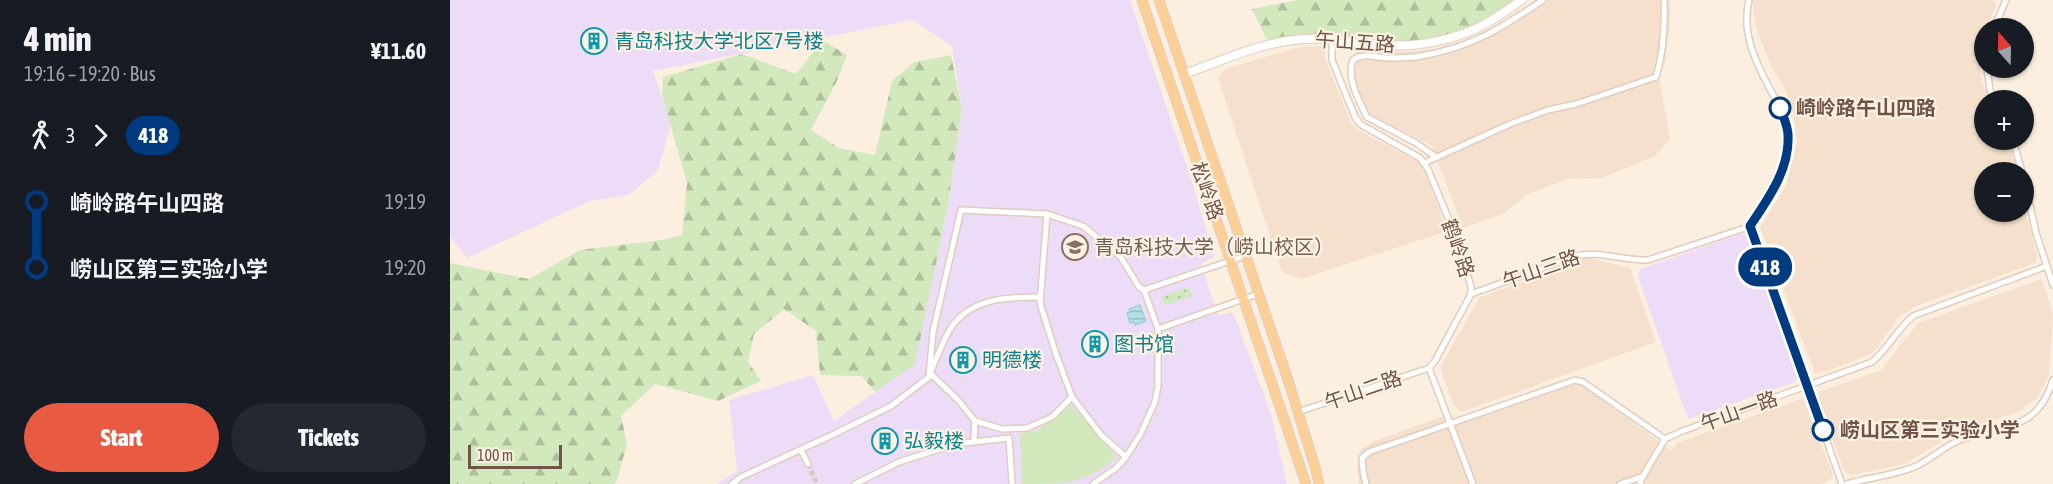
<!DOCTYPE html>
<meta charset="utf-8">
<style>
:root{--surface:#171b24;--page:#242831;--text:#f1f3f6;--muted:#9ea1a6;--accent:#e85b42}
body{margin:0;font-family:"Asap Condensed","Noto Sans SC",sans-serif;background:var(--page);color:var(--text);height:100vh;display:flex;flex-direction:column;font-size:22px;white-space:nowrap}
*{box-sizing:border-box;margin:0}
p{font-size:20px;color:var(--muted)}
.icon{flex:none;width:33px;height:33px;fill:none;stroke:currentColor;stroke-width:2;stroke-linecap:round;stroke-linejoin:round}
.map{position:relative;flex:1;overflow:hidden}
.drawer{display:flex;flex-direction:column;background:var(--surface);width:450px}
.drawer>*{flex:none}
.badge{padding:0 12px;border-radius:20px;font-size:21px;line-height:39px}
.needle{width:39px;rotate:340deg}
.fabs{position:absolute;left:1524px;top:18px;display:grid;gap:12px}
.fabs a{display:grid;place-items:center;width:60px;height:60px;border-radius:50%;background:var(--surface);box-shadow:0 2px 4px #0004;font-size:30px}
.scale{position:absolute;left:18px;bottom:15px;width:94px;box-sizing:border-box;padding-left:6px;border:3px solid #725347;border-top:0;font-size:16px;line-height:21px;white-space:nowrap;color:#725347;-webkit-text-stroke:4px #fff3e5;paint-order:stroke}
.map>.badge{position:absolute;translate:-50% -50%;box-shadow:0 0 0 3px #fff}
.legs{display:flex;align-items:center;gap:9px;height:66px;padding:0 24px;font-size:20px}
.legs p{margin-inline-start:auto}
.headline{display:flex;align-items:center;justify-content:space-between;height:102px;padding:0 24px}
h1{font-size:33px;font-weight:800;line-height:45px}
.action{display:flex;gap:12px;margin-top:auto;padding:12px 24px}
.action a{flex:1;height:69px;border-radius:36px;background:var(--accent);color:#fff;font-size:24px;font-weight:800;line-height:69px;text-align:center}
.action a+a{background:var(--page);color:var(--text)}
ul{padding:0 24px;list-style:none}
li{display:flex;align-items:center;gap:21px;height:66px;font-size:22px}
li i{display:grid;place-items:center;width:9px;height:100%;margin:0 8px;background:currentColor}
li i::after{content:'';width:15px;height:15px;margin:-8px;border:4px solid;border-radius:50%;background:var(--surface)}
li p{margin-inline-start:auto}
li:first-child i{background:linear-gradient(#0000 50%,currentColor 0)}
li:last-child i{background:linear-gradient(currentColor 50%,#0000 0)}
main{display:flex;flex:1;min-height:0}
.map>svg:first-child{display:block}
.residential{fill:#f4e0cd}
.education{fill:#ecdcf8}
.grass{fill:#d2e9be}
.forest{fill:url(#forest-firs)}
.garden{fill:url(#garden-dots)}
.water{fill:url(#water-rules);stroke:#9ad2d7;stroke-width:1.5}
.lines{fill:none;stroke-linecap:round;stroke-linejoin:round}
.street-tunnel{stroke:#dac8b9;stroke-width:5;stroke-dasharray:5 2.5;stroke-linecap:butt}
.street-casing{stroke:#e2ccbe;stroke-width:8}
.secondary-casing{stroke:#e7ccbb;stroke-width:10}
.primary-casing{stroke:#dad2cf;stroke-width:11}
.street{stroke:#fff;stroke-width:5}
.secondary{stroke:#fff;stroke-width:8}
.primary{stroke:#fccf96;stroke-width:9}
.line-1-casing{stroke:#fff;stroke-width:14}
.line-1{stroke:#003b80;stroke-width:9}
.stop-1-dot{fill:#fff;stroke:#003b80;stroke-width:3}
.labels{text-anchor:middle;stroke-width:4.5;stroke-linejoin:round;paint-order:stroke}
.culture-label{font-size:20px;fill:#0d838f;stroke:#fff3e5;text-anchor:start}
.street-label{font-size:20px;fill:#725347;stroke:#fff3e5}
.stop-label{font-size:20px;font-weight:bold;fill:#725347;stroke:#fff3e5;text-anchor:start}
.education-label{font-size:20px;fill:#785e54;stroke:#fff3e5;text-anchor:start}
</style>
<main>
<section class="drawer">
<div class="headline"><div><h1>4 min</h1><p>19:16 – 19:20 · Bus</p></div><b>¥11.60</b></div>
<div class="legs"><svg class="icon" aria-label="walk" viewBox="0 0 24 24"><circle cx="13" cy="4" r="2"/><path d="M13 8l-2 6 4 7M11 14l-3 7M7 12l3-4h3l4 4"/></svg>3<svg class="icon" aria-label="forward" viewBox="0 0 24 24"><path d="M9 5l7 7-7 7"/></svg><b class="badge" style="background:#003b80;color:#fff">418</b></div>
<ul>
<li><i style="color:#003b80"></i><b>崎岭路午山四路</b><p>19:19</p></li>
<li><i style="color:#003b80"></i><b>崂山区第三实验小学</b><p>19:20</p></li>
</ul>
<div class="action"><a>Start</a><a>Tickets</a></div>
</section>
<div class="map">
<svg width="1603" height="484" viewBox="0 0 1603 484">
<defs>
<pattern id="forest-firs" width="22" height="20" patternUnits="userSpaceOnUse" patternTransform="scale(1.5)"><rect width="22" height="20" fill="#d2e9be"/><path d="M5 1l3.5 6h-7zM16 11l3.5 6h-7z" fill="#afbf9c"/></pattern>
<pattern id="garden-dots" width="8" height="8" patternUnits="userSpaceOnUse" patternTransform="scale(1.5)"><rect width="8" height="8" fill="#d2e9be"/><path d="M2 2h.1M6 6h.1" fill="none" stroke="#afbf9c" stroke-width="1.8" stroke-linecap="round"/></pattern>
<pattern id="water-rules" width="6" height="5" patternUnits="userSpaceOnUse" patternTransform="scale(1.5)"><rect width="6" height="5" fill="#b4e1e5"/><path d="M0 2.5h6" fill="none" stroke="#97b9bb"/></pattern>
</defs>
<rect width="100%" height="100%" fill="#fcefdf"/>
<g class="residential">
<path d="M1086 0H1220V25L1215 62 1209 77 1220 139 1205 156 1152 178 1118 179 1078 194 1053 214 1013 228 982 146 916 112 909 105 897 67 900 57 909 50 944 52 977 50 1005 43 1035 32Z"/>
<path d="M1304 0H1543L1547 5 1531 35 1529 60 1532 82 1540 100H1534V140H1559L1567 172H1534V212H1574V207L1587 255 1585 263 1464 307 1448 318 1427 348 1419 355 1372 373H1365L1310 227 1335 188 1347 143 1343 112 1335 88 1322 68 1306 28 1303 4Z"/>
<path d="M875 46V59L901 123 910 131 968 162 973 166 997 231 852 279 832 272 768 78 775 69 849 47Z"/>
<path d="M1139 258 1180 268 1206 342 1011 412 1004 406 991 371V365L1030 297Z"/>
<path d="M1592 279 1603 315 1599 375 1588 397 1570 411 1508 432 1455 464 1402 475 1395 472 1368 404 1369 392 1431 370 1468 323Z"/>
<path d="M1124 384 1133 386 1222 451 1227 443 1353 398 1383 475 1380 480 1372 484H909L907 470 908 456 912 449 922 442 993 416 999 428Z"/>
</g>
<g class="education">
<path d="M0 0H680L743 185 764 257 751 264 768 315 783 312 821 414 837 484H266L287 471 279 400 363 375 384 421 465 364 498 205 512 109 502 46 462 20 203 71 221 124 208 170 179 195 140 201 17 258 0 236Z"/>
<path d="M1293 233 1298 235 1347 376 1345 382 1238 419 1188 277 1190 269Z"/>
</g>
<path class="grass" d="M621 405 667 457C639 484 611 484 572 484L570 434 588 430Z"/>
<g class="forest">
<path d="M848 0H1065C1055 7 1045 14 1034 20 1007 35 962 45 931 43 919 42 907 38 895 37 868 34 843 36 817 40L802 9Z"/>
<path d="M372 40 397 55 386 83 361 130 389 148 425 155 442 81 464 62 501 55 512 109 498 205 465 365 425 392 412 376 370 375 366 331 334 309 304 334 298 362 311 381 268 401 205 384 171 416 177 444 167 480 164 484H0V263L79 279 130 250 212 240 232 235 237 183 212 95 213 77 292 54 346 74Z"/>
</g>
<path class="garden" d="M739 287 742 296 715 305 712 296Z"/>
<path class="water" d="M690 305 696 321 685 325 684 322 680 323 677 313 680 312 679 309Z"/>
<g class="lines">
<path class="street-tunnel" d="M358 464 367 484"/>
<defs>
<g id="street">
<path d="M1299 0C1291 33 1306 63 1321 91 1328 104 1337 119 1339 134 1342 167 1317 199 1301 226L1392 484"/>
<path d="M1544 28 1556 0"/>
<path d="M882 40V60L905 117 910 124 970 158 978 169 1001 225 1021 286V294L985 361 979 368 1023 484"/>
<path d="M1537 68 1540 90 1545 100"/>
<path d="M1563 140 1572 172"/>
<path d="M986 157 966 143 917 117C909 101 896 77 903 60 913 52 927 58 939 58 950 58 961 58 971 56 1023 47 1051 28 1093 0"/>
<path d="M974 163 1060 124 1098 110 1126 104 1206 77C1214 51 1215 26 1214 0"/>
<path d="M1574 178 1586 233 1603 285"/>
<path d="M597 214 590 303 606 354 622 397 652 436 676 457"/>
<path d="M694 290 795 256"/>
<path d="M1021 294 1126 256C1149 250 1174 261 1198 260L1301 226"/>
<path d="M708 329 808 294"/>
<path d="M848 412 979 368"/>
<path d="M525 421 552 429 577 428 602 417 622 397"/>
<path d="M524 441 525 421 509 401 480 373C486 359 492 344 499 331 518 298 557 297 590 297"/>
<path d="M351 450 358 464"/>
<path d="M282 484 291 477 382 435 441 406 479 377 483 332 511 210 597 214 633 226 670 256 689 287 694 290 708 329V386L705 402 690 435 676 457 666 468 643 484"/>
<path d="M405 484 449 462 506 444 559 438 562 484"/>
<path d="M916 484 913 471 912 458 919 452 1125 380 1133 382 1215 439"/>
<path d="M1170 484 1194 476"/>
<path d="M1191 484 1190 481 1215 439 1230 432 1422 362C1438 349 1447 329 1463 316L1597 266"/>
<path d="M1397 484C1419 477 1443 476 1464 467 1481 460 1495 445 1512 439 1554 424 1587 432 1603 380"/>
</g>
<path id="secondary" d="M734 74C769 62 806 44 844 40 874 36 905 43 935 45 967 48 1009 39 1037 23 1049 16 1060 8 1072 0"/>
<g id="primary">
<path d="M692 0 856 484"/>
<path d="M709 0 838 380 865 467 869 484"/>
</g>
</defs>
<use href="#street" class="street-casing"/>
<use href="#secondary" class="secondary-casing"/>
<use href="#primary" class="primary-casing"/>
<use href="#street" class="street"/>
<use href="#secondary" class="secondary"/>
<use href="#primary" class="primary"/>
</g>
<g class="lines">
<defs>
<path id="line-1" d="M1330 108C1333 116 1338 126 1338 135 1340 169 1318 199 1300 226L1373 430"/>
</defs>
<use href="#line-1" class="line-1-casing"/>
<use href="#line-1" class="line-1"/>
</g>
<defs>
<symbol id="building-ring" viewBox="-11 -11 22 22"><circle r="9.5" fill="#fff3e5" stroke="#0f9aa8" stroke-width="1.5"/><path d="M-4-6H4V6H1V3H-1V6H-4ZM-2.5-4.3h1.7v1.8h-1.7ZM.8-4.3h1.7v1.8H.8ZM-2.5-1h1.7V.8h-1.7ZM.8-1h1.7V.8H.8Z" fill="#0f9aa8"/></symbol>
<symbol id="university-ring" viewBox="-11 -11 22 22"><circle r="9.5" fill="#fff3e5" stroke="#8d6e63" stroke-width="1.5"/><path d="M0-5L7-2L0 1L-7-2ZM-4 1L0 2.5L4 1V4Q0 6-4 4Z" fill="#8d6e63"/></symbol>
</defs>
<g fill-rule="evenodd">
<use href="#building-ring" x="129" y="26" width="30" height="30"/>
<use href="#university-ring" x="610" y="232" width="30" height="30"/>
<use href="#building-ring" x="630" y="329" width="30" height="30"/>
<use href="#building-ring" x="498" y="345" width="30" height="30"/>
<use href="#building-ring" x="420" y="426" width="30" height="30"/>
</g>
<g class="stop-1-dot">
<circle cx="1330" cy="108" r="10"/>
<circle cx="1373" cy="430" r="10"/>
</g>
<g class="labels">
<g class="culture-label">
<text x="164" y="48">青岛科技大学北区7号楼</text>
<text x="664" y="351">图书馆</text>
<text x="532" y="367">明德楼</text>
<text x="454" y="448">弘毅楼</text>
</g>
<g class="street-label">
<text transform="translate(905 42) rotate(4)" y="7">午山五路</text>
<text transform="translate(757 191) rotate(71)" y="7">松岭路</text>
<text transform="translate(1008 248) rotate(71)" y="7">鹤岭路</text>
<text transform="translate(1091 269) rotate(-19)" y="7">午山三路</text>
<text transform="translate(913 390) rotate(-19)" y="7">午山二路</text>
<text transform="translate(1289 411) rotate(-20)" y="7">午山一路</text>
</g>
<g class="stop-label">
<text x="1346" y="115">崎岭路午山四路</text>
<text x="1390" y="437">崂山区第三实验小学</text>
</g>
<g class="education-label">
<text x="644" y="254">青岛科技大学（崂山校区）</text>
</g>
</g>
</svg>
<div class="fabs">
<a><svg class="needle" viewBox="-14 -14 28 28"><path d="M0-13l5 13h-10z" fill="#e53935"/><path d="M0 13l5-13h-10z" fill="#9ea1a6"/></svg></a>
<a>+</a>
<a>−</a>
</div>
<div class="scale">100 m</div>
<b class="badge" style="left:1315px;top:267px;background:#003b80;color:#fff">418</b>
</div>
</main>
